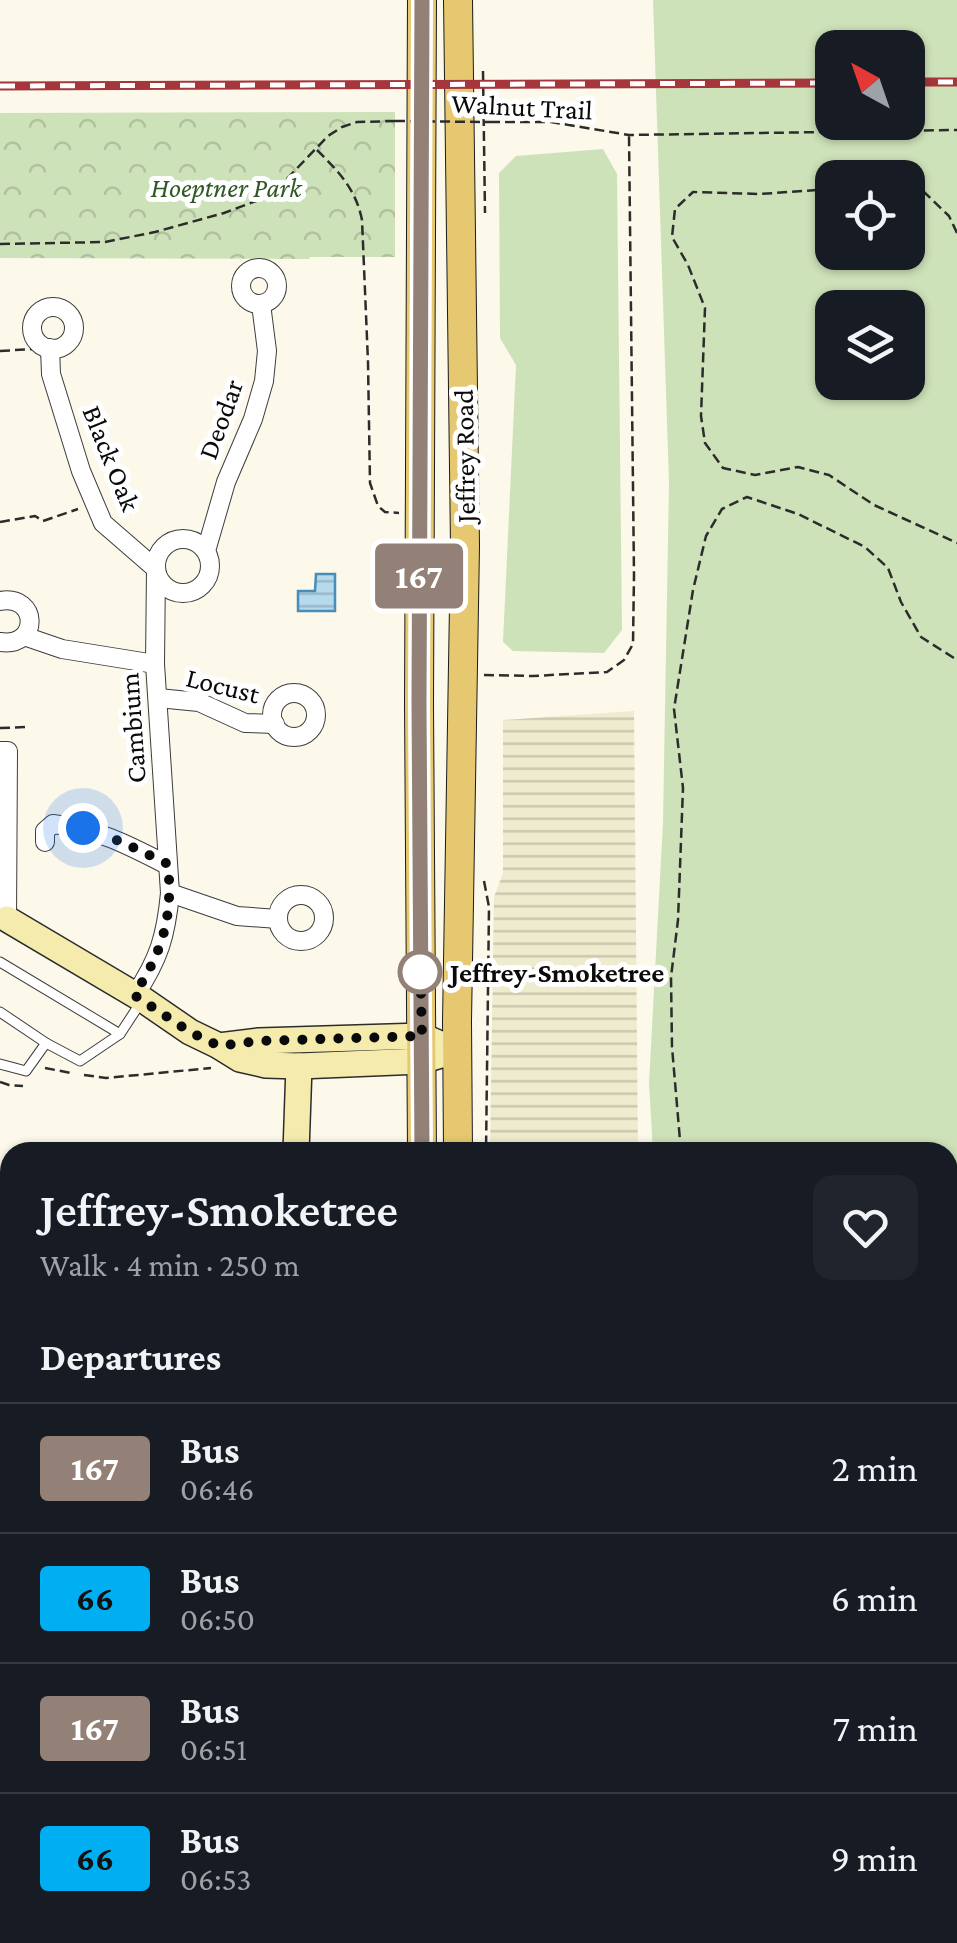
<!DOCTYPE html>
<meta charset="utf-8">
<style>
:root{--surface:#171b24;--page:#20242c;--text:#f1f3f6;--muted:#9ea1a6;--line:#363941}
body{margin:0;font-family:"Crimson Pro",serif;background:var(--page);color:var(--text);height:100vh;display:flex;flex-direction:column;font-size:38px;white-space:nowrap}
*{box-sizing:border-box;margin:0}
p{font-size:32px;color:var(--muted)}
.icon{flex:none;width:55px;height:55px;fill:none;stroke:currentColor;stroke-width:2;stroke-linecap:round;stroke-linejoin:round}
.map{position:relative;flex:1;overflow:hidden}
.sheet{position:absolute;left:0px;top:1142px;width:958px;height:802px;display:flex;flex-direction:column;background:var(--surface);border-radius:30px 30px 0 0;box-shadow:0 2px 8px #0004}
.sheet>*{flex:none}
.badge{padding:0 20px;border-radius:8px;font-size:35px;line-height:65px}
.needle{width:65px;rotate:320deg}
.tools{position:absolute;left:815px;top:30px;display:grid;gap:20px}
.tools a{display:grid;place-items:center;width:110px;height:110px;border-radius:20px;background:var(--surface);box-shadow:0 2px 8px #0004;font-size:50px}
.you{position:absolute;width:50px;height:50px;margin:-25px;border:8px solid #fff;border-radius:50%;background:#1a73e8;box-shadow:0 0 0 15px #1a73e833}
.map>.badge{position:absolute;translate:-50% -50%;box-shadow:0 0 0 5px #fff}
h2{padding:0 40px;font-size:38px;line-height:90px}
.round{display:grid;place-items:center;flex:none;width:105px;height:105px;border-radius:20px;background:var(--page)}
.headline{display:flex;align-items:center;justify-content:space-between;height:170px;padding:0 40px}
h1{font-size:48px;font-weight:600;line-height:75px}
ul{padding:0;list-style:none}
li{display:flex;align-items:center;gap:30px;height:130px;padding:0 40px;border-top:2px solid var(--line)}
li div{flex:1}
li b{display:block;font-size:38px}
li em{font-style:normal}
li .badge{min-width:110px;font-weight:700;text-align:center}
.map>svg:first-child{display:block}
.farmland{fill:url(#farmland-rules)}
.grass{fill:#cee2b9;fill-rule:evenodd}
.park{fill:url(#park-crowns)}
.water{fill:url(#water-rules);stroke:#468dba;stroke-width:2.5}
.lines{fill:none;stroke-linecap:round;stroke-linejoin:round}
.lane-casing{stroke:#3d3d3d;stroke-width:11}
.street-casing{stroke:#3d3d3d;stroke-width:20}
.secondary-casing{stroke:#2c2c2c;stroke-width:28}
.primary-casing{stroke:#1b1b1b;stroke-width:30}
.path{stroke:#2c2c2c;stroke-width:2.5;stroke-dasharray:10 5;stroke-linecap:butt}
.lane{stroke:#fff;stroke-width:9}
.street{stroke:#fff;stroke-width:18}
.secondary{stroke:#f4ebad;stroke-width:25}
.primary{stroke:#e6c870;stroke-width:28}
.rail-casing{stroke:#a7353c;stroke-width:9}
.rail{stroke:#fff;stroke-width:5;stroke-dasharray:15;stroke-linecap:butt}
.path-bridge{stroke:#2c2c2c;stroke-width:2.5;stroke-dasharray:10 5;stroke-linecap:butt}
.line-casing{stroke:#fff;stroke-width:22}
.line{stroke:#938177;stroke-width:15}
.walk{stroke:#0a0a0a;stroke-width:10;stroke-dasharray:0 18}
.stop-dot{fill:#fff;stroke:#938177;stroke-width:5}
.labels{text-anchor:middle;stroke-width:10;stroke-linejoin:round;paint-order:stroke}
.street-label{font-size:28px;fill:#0a0a0a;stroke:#fff}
.park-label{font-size:28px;font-style:italic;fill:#2f5824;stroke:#fff}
.stop-label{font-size:28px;font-weight:bold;fill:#0a0a0a;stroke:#fff;text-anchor:start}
</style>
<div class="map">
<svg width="957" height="1943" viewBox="0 0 957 1943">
<defs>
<pattern id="farmland-rules" width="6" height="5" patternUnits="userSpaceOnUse" patternTransform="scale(2.5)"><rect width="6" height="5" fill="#efebce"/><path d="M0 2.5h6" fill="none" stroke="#ccc8b0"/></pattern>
<pattern id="park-crowns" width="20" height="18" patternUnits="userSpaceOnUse" patternTransform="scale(2.5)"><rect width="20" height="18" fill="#cee2b9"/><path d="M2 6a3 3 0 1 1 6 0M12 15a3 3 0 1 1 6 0" fill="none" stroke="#b0c19e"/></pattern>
<pattern id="water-rules" width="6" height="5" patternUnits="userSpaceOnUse" patternTransform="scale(2.5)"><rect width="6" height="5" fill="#b5d9ed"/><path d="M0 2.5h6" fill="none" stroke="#9ab9ca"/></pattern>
</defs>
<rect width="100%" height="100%" fill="#fcf8ea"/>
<path class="farmland" d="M634 711 638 1152H490L494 897 503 873V720Z"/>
<g class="grass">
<path d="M653 0H957V1943H725L720 1935H948V1152H653L649 1083 663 822 669 483ZM832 48H908V122H832ZM832 178H908V252H832ZM832 308H908V382H832Z"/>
<path d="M603 149 617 174 622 630 604 653 513 651 503 642 516 365 500 338 499 173 516 156Z"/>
</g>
<path class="park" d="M395 112V257H310L309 259 0 258V113Z"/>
<path class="water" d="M316 574H335V611H298V591H315Z"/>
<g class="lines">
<defs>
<g id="lane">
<path d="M0 962 120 1034"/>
<path d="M0 1012 46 1043 80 1061 120 1034 141 1002"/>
<path d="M0 1064 26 1071 46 1043"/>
</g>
<g id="street">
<circle cx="259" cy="286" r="18"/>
<circle cx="53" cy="328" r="21"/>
<path d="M50 348 51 374 81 471 103 523 156 569 155 664 170 893C166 936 159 959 135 995"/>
<circle cx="183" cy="566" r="27"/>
<path d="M206 551 226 482 253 419 264 381 267 351 261 304"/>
<path d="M0 601C39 594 40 648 0 642"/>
<path d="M24 636 62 649 155 664"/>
<circle cx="294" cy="715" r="22"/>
<path d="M158 698 199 702 245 723 275 724"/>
<path d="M0 751H8L7 919 0 915"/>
<path d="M45 842V831L53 824C98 829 128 845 167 865"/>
<path d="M170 893 237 916 278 919"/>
<circle cx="301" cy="918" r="23"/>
</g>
<g id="secondary">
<path d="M7 919 142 999 190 1032 219 1046 240 1059 266 1065 299 1066 421 1061 457 1050"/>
<path d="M219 1046 259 1041 422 1036 438 1043"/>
<path d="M296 1152 299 1066"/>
<path d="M0 1206H10"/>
</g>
<g id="primary">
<path d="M422 0 419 704 422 1152"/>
<path d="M458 0 465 546 457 1021 458 1152"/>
<path d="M457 1935 460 1943"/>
<path d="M425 1943V1935"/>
</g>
</defs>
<use href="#lane" class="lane-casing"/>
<use href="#street" class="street-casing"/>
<use href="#secondary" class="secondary-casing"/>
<use href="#primary" class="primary-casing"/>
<g class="path">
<path d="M483 71 485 213"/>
<path d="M490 122H551L629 135 957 130"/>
<path d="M317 150C338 171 356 189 362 220L368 362 370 483 378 506 385 512 399 513"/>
<path d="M832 189 760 194 693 192 675 209 672 237 688 265 705 308 701 416 705 443 723 468 755 475 798 467 829 475 874 505 957 543"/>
<path d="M908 191H923L949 216 957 233"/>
<path d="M0 244 105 242 155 232 224 213 256 201 281 185 328 136 342 127 357 122 395 121"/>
<path d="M0 351 33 349"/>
<path d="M0 522 35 516 43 521 78 509"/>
<path d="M484 675 533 676 607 672 624 660 633 644 634 575 629 135"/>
<path d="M0 728 28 727"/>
<path d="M484 881 489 907 486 1152"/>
<path d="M45 1068 71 1073"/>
<path d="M84 1075 106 1078 211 1068"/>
<path d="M0 1082 9 1085 23 1086"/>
<path d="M681 1152 672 1047 671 977 678 920 683 788 674 709 693 590 706 536 722 509 747 497 798 514 865 547 888 568 901 602 921 637 957 660"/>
<path d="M0 1592H10"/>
<path d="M948 1714 957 1710"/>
<path d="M494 1935V1943"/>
<path d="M754 1935 764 1943"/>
</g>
<use href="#lane" class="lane"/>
<use href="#street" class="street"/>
<use href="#secondary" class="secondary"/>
<use href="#primary" class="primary"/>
<defs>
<g id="rail">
<path d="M908 82H957"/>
<path d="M0 86 832 83"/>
</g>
</defs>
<use href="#rail" class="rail-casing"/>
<use href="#rail" class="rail"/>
<path class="path-bridge" d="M395 121 490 122"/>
</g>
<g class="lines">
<defs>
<path id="line" d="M422 0 419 704 422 1152"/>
</defs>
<use href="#line" class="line-casing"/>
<use href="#line" class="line"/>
<path class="walk" d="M83 828 122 842 168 864C173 917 163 951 134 995L190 1032 219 1046 258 1041 422 1036 420 958V972"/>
</g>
<circle class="stop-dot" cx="420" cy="972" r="20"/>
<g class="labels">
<g class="street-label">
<text transform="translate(522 106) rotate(3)" y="10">Walnut Trail</text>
<text transform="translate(220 419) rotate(-70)" y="10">Deodar</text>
<text transform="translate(464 456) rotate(-91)" y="10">Jeffrey Road</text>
<text transform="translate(112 458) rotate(68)" y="10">Black Oak</text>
<text transform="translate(223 685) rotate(14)" y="10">Locust</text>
<text transform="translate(132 728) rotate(-94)" y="10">Cambium</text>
</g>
<g class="park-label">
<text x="226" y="197">Hoeptner Park</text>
</g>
<g class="stop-label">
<text x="450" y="982">Jeffrey-Smoketree</text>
</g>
</g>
</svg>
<div class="tools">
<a><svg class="needle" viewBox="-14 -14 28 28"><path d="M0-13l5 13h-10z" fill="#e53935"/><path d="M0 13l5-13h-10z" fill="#9ea1a6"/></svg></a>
<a><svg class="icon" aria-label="locate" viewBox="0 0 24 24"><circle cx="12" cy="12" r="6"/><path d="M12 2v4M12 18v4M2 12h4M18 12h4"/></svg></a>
<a><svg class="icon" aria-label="layers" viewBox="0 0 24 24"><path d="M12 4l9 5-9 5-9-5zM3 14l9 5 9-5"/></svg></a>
</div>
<div class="you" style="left:83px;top:828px"></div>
<b class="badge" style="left:419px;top:576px;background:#938177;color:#fff">167</b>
<section class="sheet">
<div class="headline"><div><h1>Jeffrey-Smoketree</h1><p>Walk · 4 min · 250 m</p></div><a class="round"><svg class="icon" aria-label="heart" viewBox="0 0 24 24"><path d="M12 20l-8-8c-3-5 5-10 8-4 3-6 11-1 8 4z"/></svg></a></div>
<h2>Departures</h2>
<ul>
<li><span class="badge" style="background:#938177;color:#fff">167</span><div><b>Bus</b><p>06:46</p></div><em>2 min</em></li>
<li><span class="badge" style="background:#00aff2;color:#111">66</span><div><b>Bus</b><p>06:50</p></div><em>6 min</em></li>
<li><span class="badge" style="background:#938177;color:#fff">167</span><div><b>Bus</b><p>06:51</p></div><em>7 min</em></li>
<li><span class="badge" style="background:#00aff2;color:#111">66</span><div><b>Bus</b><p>06:53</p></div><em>9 min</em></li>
</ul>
</section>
</div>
